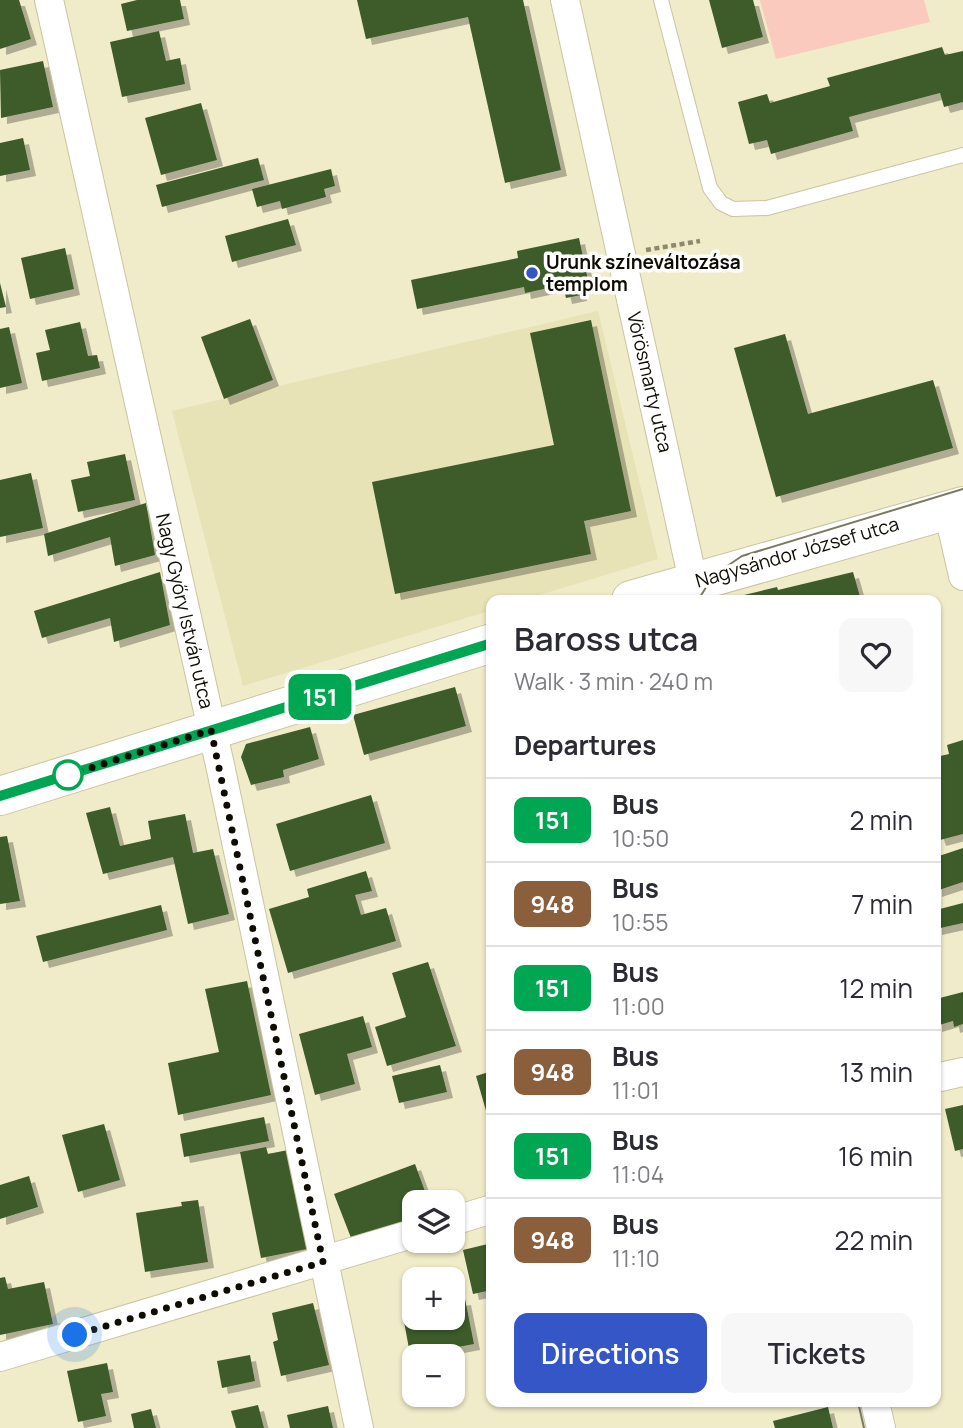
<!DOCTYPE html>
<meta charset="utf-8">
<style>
:root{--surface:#fff;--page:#f7f7f7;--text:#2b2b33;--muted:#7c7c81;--line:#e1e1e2;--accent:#3556c7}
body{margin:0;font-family:Manrope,sans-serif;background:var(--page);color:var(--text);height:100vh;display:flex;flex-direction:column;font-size:26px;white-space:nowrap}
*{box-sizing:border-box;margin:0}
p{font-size:23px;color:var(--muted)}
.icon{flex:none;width:38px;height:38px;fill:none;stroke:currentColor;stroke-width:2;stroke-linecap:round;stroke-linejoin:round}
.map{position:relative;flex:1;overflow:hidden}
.side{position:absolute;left:486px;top:595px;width:455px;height:812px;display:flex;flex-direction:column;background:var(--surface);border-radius:14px;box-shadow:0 2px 5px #0004}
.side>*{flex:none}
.badge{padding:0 14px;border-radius:10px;font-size:24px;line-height:46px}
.tools{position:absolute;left:402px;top:1190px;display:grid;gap:14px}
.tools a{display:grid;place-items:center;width:63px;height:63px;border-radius:14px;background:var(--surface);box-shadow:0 2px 5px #0004;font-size:35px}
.you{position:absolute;width:35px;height:35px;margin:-18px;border:5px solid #fff;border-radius:50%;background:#1a73e8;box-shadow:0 0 0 10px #1a73e833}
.map>.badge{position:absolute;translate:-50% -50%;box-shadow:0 0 0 4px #fff}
h2{padding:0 28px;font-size:26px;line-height:63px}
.round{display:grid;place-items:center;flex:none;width:74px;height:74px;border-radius:14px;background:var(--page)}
.overview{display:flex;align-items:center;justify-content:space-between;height:119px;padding:0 28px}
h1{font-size:33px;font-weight:600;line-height:52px}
.cta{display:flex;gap:14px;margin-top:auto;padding:14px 28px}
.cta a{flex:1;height:80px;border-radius:14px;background:var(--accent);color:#fff;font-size:28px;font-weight:600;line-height:80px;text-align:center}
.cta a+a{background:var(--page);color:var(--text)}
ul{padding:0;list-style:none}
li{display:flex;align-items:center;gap:21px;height:84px;padding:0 28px;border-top:2px solid var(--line)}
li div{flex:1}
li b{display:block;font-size:26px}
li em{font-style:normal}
li .badge{min-width:77px;font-weight:700;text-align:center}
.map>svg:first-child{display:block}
.built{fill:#e8e2b7}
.green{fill:#facabe}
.building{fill:#3e5b2a;filter:url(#shadow)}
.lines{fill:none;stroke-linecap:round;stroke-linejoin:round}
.lane-casing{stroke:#c9c4a2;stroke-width:16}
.street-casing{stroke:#c9c4a2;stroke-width:30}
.secondary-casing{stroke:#c9c4a2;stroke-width:40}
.path{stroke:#8d8971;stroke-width:4.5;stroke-dasharray:5 3.5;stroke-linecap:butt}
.lane{stroke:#fff;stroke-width:14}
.street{stroke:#fff;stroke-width:28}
.secondary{stroke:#fff;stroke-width:38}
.tram{stroke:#7c7963;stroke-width:2}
.line-casing{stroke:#fff;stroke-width:16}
.line{stroke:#00a651;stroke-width:10}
.walk{stroke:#0f0d03;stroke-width:7;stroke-dasharray:0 12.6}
.poi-dot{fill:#3556c7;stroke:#fff;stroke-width:2.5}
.stop-dot{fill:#fff;stroke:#00a651;stroke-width:3.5}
.labels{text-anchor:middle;stroke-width:7;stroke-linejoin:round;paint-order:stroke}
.poi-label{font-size:19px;font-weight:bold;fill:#0f0d03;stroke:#fff;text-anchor:start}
.street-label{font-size:19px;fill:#0f0d03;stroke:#fff}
</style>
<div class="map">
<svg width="963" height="1428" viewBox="0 0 963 1428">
<defs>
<filter id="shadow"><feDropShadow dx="6" dy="6" stdDeviation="0" flood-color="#0004"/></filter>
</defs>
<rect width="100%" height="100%" fill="#f0ebc8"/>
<path class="built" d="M598 311 658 559 523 600H492V610L243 686 172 411Z"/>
<path class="green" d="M760 0H924L930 22 776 59Z"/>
<g class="building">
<path d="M0 0H19L31 39 0 49Z"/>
<path d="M137 0H180L184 19 127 31 121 4Z"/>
<path d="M357 0H523L561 170 505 183 468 17 366 39Z"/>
<path d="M709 0H753L763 37 722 48Z"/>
<path d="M159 31 166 61 180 58 185 84 122 97 110 42Z"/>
<path d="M942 47 945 55 963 51V102L944 107 940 93 849 117 853 131 771 154 767 140 749 144 738 102 767 94 770 103 830 86 827 78Z"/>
<path d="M43 61 53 107 1 118 0 70Z"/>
<path d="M201 103 217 160 161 175 145 118Z"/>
<path d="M23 138 30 170 0 176V143Z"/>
<path d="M258 158 264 180 162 207 156 185Z"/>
<path d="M331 169 335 186 324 189 326 197 282 209 280 201 257 207 252 189Z"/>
<path d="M288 219 296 245 232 262 225 236Z"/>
<path d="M579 238 588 280 579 282 581 295 566 298 563 285 525 293 524 287 417 309 411 280 518 258 517 251Z"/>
<path d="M65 248 74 289 30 299 21 258Z"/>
<path d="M0 283 6 307 0 308Z"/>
<path d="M250 319 273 380 224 399 201 337Z"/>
<path d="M591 320 631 511 584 521 591 554 395 594 372 482 554 445 530 333Z"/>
<path d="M80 322 88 356 97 355 100 368 42 381 36 353 50 350 45 330Z"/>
<path d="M9 327 22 383 0 388V329Z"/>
<path d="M785 334 808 414 933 380 953 448 776 497 734 348Z"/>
<path d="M125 454 135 500 78 512 71 480 90 476 87 462Z"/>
<path d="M31 473 43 528 0 537V480Z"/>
<path d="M146 503 155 555 115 566 110 537 48 556 44 534Z"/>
<path d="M160 572 170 625 114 642 110 618 42 638 34 611Z"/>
<path d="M853 572 861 600H723L777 587 778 590Z"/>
<path d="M455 687 466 726 364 755 353 715Z"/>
<path d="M310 727 319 759 283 770 284 777 251 785 241 757 246 744Z"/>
<path d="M963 740V834L940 840 936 828V757L949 754 947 745Z"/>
<path d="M371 795 385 843 290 871 276 824Z"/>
<path d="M110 807 120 846 151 839 148 821 185 814 193 853 213 849 229 914 188 924 173 857 103 874 86 813Z"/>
<path d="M7 836 20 901 0 904V837Z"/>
<path d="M963 848V882L936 891V857Z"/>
<path d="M366 871 372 891 355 895 361 915 386 908 396 941 288 973 269 909 309 897 307 889Z"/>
<path d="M963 903V923L936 929V910Z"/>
<path d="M161 905 167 930 43 962 36 936Z"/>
<path d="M428 962 456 1046 387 1066 375 1027 406 1017 392 973Z"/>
<path d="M247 981 271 1095 178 1115 168 1063 219 1052 205 989Z"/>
<path d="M963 992V1024L954 1027 953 1021 936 1026V999Z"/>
<path d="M363 1016 372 1047 347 1054 355 1084 315 1095 299 1034Z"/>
<path d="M440 1065 447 1092 399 1103 392 1076Z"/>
<path d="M492 1071V1128H491L476 1076Z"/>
<path d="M963 1105V1149L955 1151 945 1109Z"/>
<path d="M264 1117 269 1141 184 1157 180 1134Z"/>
<path d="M104 1124 120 1180 78 1192 62 1135Z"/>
<path d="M266 1147 268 1154 288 1150 307 1249 261 1258 240 1152Z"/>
<path d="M415 1164 426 1194 416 1197 418 1202H415V1220L353 1243 334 1194Z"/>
<path d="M29 1176 38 1207 0 1219V1185Z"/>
<path d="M198 1200 208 1262 145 1272 136 1213 182 1206 181 1202Z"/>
<path d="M492 1243V1290L473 1294 463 1250Z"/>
<path d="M5 1277 8 1289 44 1282 53 1324 0 1335V1278Z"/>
<path d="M465 1299 474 1344 437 1351 438 1356H415L413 1370 402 1311 415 1308V1318H453V1301Z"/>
<path d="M313 1303 329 1365 281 1376 273 1342 278 1340 272 1313Z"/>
<path d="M250 1355 255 1381 222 1388 217 1361Z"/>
<path d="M107 1363 113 1392 101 1394 106 1416 78 1422 67 1371Z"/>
<path d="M258 1405 264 1428H236L231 1411Z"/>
<path d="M328 1406 333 1428H290L287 1415Z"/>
<path d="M828 1407 833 1428H775L773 1421Z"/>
<path d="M151 1409 156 1428H134L131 1414Z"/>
</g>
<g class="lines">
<defs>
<path id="lane" d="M661 0 710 188 721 203 733 209 767 208 963 155"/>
<g id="street">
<path d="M49 0 220 765 359 1428"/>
<path d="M565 0 697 599"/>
<path d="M948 510 963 576"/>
<path d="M936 1078 963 1072"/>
<path d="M453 1221 492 1209"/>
<path d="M0 1357 415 1233"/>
<path d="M875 1402 881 1428"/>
</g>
<g id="secondary">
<path d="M631 600 963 506"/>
<path d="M0 796 492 643"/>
</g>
</defs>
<use href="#lane" class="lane-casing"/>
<use href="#street" class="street-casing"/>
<use href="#secondary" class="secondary-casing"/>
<path class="path" d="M646 250 700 241"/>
<use href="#lane" class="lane"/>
<use href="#street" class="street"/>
<use href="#secondary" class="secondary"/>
<g class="tram">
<path d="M698 600 714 575 742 556 963 489"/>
<path d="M858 1402 864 1428"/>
</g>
</g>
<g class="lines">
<defs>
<path id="line" d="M0 796 492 643"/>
</defs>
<use href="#line" class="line-casing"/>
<use href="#line" class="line"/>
<path class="walk" d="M68 775 211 730 323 1262 75 1335"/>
</g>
<circle class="poi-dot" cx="532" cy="273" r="7"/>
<circle class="stop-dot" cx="68" cy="775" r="14"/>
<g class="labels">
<g class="poi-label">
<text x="546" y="269">Urunk színeváltozása<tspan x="546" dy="22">templom</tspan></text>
</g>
<g class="street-label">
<text transform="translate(650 382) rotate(77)" y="7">Vörösmarty utca</text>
<text transform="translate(797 552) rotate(-16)" y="7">Nagysándor József utca</text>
<text transform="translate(185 611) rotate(77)" y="7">Nagy Győry István utca</text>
</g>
</g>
</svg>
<div class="tools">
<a><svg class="icon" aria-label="layers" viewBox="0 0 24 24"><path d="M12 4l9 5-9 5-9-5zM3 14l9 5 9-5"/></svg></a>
<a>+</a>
<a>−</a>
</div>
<div class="you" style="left:75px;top:1335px"></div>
<b class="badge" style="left:320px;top:697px;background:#00a651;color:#fff">151</b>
<section class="side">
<div class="overview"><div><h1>Baross utca</h1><p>Walk · 3 min · 240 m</p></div><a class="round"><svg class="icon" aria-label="heart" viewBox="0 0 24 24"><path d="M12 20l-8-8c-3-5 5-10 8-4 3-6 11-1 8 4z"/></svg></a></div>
<h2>Departures</h2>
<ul>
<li><span class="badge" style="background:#00a651;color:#fff">151</span><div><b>Bus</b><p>10:50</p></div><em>2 min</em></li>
<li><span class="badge" style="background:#8b5e3c;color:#fff">948</span><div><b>Bus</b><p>10:55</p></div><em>7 min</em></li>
<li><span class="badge" style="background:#00a651;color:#fff">151</span><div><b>Bus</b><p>11:00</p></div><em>12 min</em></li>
<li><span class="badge" style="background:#8b5e3c;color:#fff">948</span><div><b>Bus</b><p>11:01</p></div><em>13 min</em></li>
<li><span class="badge" style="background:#00a651;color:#fff">151</span><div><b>Bus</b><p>11:04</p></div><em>16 min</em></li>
<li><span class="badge" style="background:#8b5e3c;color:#fff">948</span><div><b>Bus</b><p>11:10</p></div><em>22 min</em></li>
</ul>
<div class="cta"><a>Directions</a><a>Tickets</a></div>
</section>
</div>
